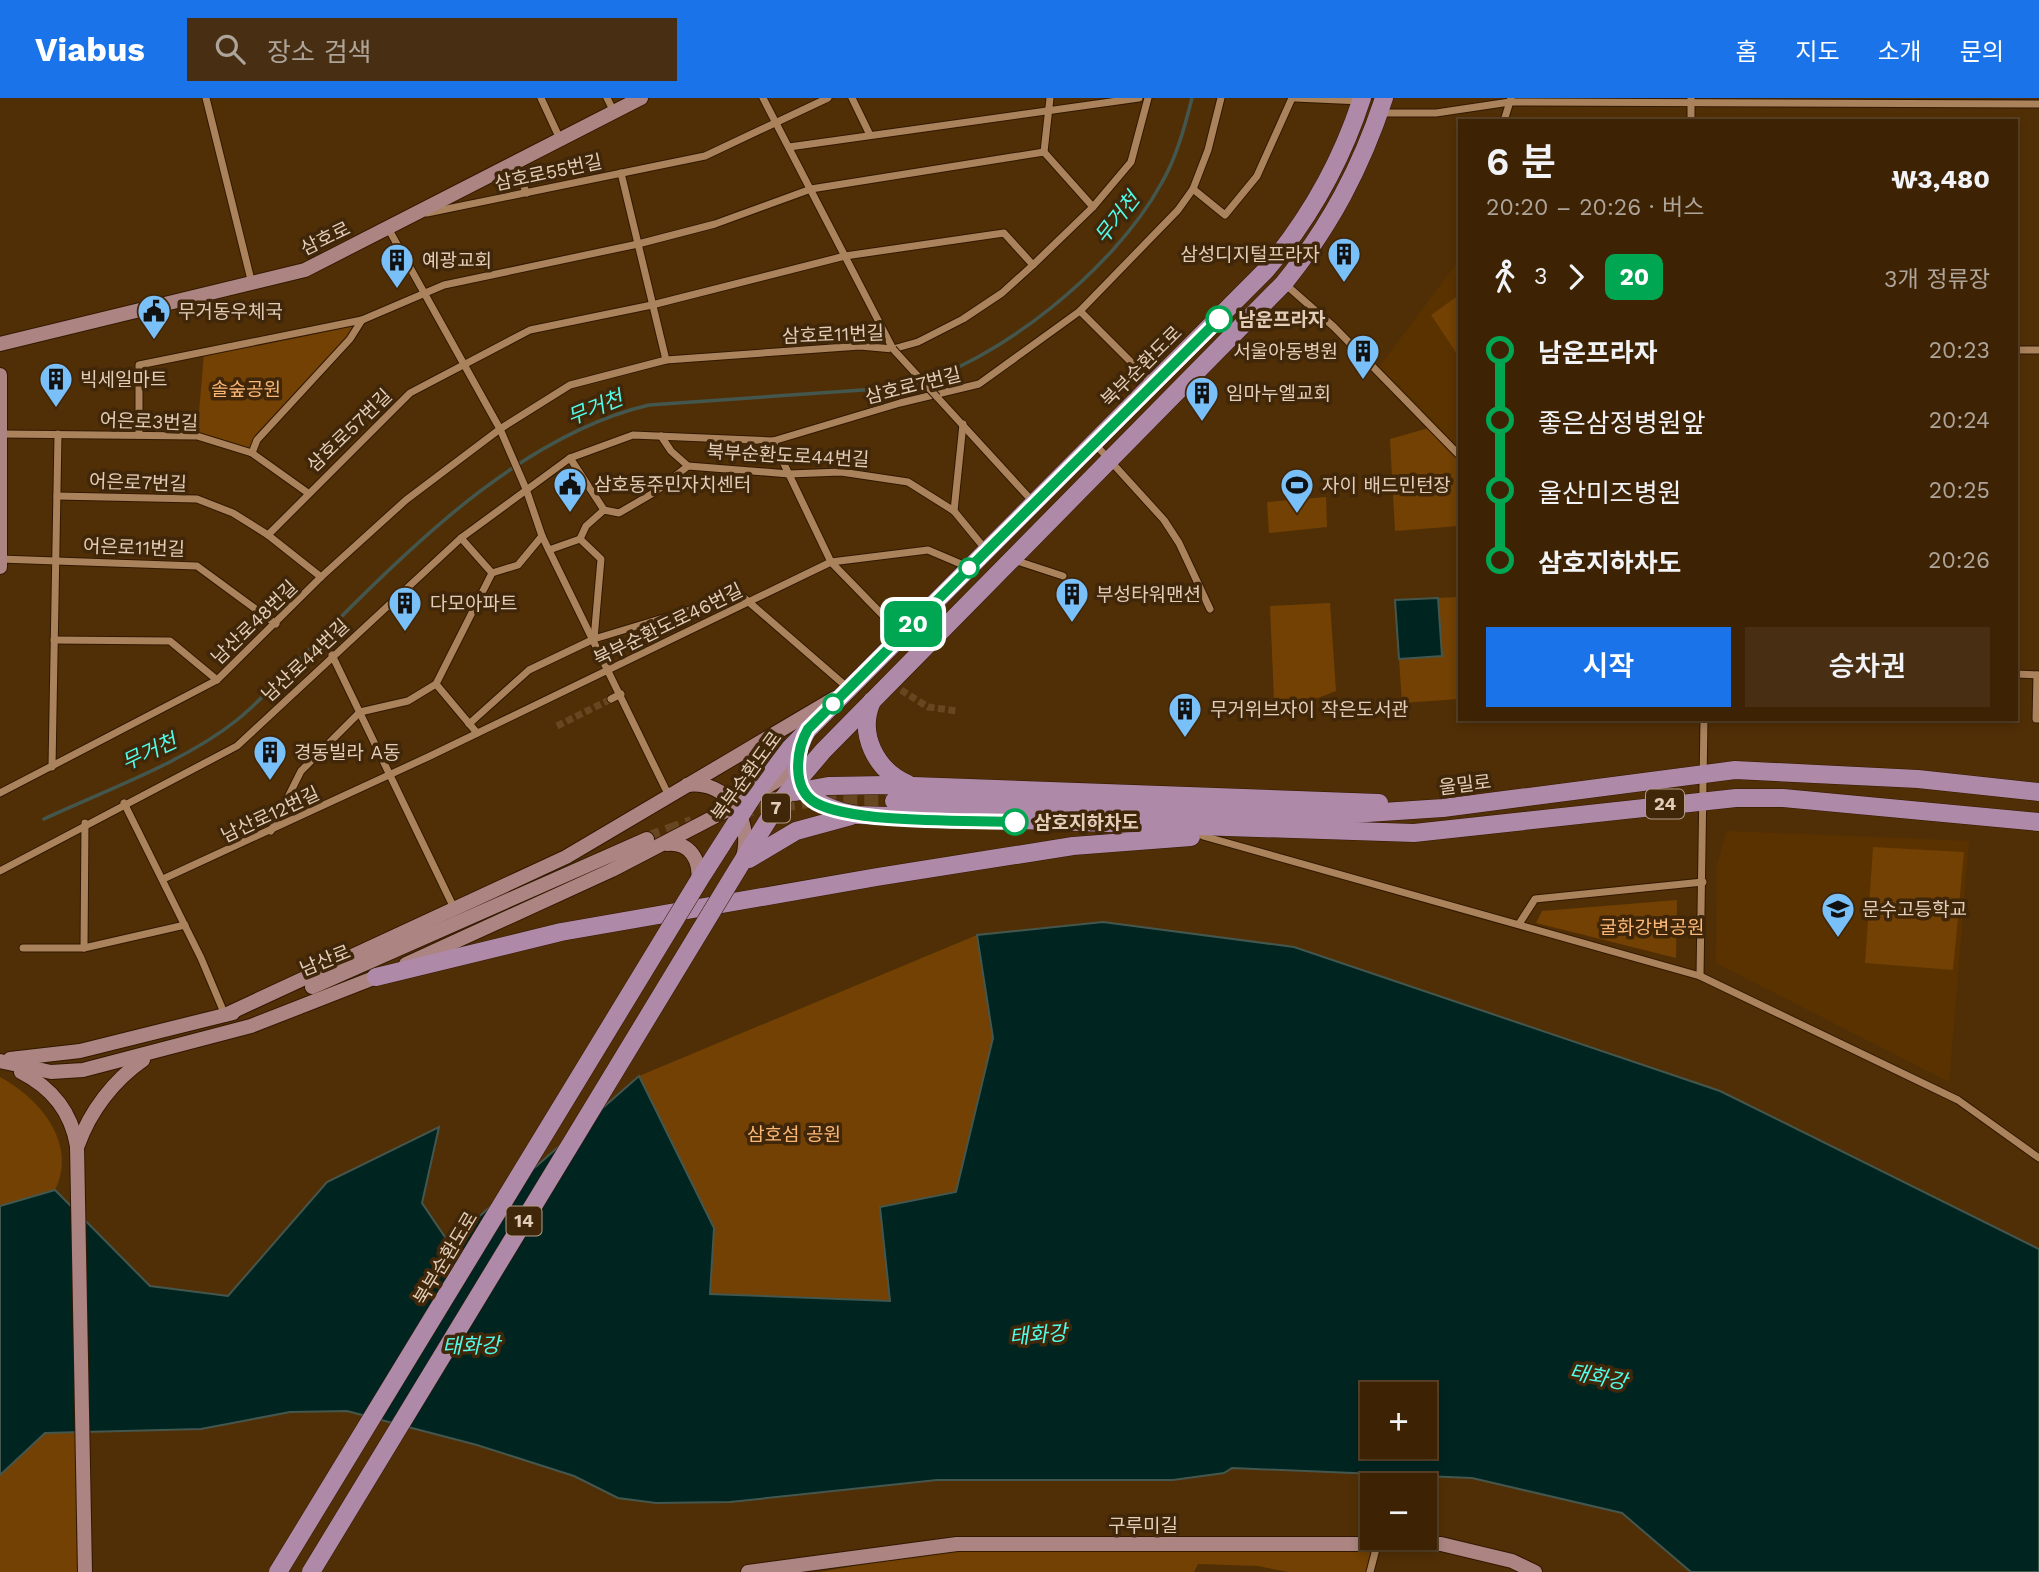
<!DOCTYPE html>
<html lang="ko">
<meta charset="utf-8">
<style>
:root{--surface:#3d2304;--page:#482f13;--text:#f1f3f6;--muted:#ada49a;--line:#564026;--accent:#1a73e8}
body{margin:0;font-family:"Work Sans","Noto Sans KR",sans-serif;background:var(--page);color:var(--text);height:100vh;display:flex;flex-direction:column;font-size:26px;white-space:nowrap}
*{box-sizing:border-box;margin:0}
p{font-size:23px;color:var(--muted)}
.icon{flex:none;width:38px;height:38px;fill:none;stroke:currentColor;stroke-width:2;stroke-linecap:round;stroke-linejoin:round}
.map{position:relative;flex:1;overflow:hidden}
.drawer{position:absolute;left:1458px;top:21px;width:560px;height:602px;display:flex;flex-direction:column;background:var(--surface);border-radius:0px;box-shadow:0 4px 10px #0003,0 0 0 2px var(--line)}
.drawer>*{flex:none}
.badge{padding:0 14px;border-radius:10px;font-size:24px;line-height:46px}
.buttons{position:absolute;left:1360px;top:1284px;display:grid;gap:14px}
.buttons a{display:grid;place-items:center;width:77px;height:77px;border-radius:0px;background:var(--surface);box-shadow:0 4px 10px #0003,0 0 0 2px var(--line);font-size:35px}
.map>.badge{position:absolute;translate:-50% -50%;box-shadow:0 0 0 4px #fff}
.legs{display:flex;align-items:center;gap:10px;height:77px;padding:0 28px;font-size:23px}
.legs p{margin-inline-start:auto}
.overview{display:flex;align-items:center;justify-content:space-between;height:119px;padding:0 28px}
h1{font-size:38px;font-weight:600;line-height:52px}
.action{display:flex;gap:14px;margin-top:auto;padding:14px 28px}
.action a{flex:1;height:80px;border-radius:0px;background:var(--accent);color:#fff;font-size:28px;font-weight:600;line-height:80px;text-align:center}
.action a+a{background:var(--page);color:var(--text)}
ul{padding:0 28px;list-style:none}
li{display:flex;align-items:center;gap:24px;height:70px;font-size:26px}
li i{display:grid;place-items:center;width:10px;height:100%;margin:0 9px;background:currentColor}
li i::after{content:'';width:18px;height:18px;margin:-9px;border:5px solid;border-radius:50%;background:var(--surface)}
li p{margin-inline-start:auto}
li:first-child i{background:linear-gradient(#0000 50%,currentColor 0)}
li:last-child i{background:linear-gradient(currentColor 50%,#0000 0)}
header{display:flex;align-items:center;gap:42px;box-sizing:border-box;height:98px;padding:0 35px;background:var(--accent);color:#fff}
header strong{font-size:33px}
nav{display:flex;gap:38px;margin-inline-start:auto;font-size:24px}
.search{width:490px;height:63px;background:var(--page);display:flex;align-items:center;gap:18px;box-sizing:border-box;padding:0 24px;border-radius:0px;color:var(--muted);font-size:26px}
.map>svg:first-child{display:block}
.built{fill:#5a3200}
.green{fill:#724103}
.water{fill:#002420;stroke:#44574e;stroke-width:2;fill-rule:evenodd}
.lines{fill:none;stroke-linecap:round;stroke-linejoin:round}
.stream{stroke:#44574e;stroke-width:3.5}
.street-tunnel{stroke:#674721;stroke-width:7;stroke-dasharray:7 3.5;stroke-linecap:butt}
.secondary-tunnel{stroke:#674721;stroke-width:14;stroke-dasharray:14 7;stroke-linecap:butt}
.street-casing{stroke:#311800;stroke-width:9}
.secondary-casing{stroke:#311800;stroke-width:16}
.primary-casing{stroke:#311800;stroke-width:19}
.street{stroke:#aa825c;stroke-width:7}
.secondary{stroke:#ac8582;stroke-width:14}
.primary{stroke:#ae89a8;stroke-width:18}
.street-bridge-casing{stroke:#311800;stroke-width:9;stroke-linecap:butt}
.primary-bridge-casing{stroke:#311800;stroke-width:19;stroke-linecap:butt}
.street-bridge{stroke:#aa825c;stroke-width:7}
.primary-bridge{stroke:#ae89a8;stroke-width:18}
.line-1-casing{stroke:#fff;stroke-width:16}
.line-1{stroke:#00a651;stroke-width:10}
.stop-1-dot{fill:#fff;stroke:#00a651;stroke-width:3.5}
.labels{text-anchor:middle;stroke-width:7;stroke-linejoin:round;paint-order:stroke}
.shield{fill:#41270a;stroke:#b29b84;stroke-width:2}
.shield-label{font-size:18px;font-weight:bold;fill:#e2cdb9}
.street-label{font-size:19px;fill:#e2cdb9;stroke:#41270a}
.poi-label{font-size:19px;fill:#e2cdb9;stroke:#41270a;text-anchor:start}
.stop-label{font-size:19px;font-weight:bold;fill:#e2cdb9;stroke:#41270a;text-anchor:start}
.park-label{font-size:19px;fill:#fab776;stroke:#41270a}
.water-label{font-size:21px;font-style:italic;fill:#51fdea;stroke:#41270a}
</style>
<header>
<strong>Viabus</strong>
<div class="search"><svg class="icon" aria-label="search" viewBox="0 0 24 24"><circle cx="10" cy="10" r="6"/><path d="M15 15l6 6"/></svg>장소 검색</div>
<nav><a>홈</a><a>지도</a><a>소개</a><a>문의</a></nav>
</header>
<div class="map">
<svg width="2039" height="1474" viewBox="0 0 2039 1474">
<rect width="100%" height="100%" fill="#512f06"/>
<g class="built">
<path d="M1459 162V358L1376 273Z"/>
<path d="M1727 733 1969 743 1949 984 1716 865 1717 767Z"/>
</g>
<g class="green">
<path d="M1459 197V259L1431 217Z"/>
<path d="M362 222 257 342 252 355 197 338 204 256Z"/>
<path d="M1432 329 1459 358V428L1395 433 1390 341Z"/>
<path d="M1326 399 1327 429 1269 435 1267 404Z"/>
<path d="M1459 499V601L1402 605 1395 502Z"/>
<path d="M1330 505 1336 593 1318 600 1274 602 1270 508Z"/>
<path d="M1873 749 1964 754 1953 872 1865 865Z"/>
<path d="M1677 802 1676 860 1536 825 1542 813Z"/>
<path d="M977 837 993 940 956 1094 880 1109 890 1203 710 1196 714 1130 639 978Z"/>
<path d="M0 979C39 1000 78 1045 55 1092L0 1108Z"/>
<path d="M45 1335H76L77 1474H0V1377Z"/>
<path d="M976 1446H1377L1370 1474H1288L1258 1468 1198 1466 1194 1474H820Z"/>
</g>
<g class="water">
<path d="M1438 500 1442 558 1399 561 1395 502Z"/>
<path d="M1103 824 1294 849 1720 993 2039 1151V1474H1691L1622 1415 1472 1380 1232 1370 1224 1375 1173 1382H937L730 1404 656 1405 618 1400 574 1378 477 1347 347 1313 290 1314 201 1331 45 1335 0 1377V1108L55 1092 150 1188 228 1198 327 1084 439 1029 422 1105 449 1145 639 978 714 1130 710 1196 890 1203 880 1109 956 1094 993 940 977 837ZM1372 1297H1424V1349H1372Z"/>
</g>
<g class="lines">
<path class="stream" d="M44 721C106 692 183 665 237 622 274 591 305 555 339 521 423 436 530 335 649 307L906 289C999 264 1114 171 1161 86 1176 61 1185 28 1192 0"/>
<g class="street-tunnel">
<path d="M901 592 928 609 957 613"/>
<path d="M557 628 611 601"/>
</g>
<g class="secondary-tunnel">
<path d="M739 713 808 703H894"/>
<path d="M647 741 692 725"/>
</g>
<defs>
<g id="street">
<path d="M206 0 252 186"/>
<path d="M541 0 560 41"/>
<path d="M607 0 614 14"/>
<path d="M763 0 893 251"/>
<path d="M852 0 870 37"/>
<path d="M1295 0 1361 3"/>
<path d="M1691 0V23"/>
<path d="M1380 15H1436L1510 4 2039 6"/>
<path d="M1504 23 1511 0"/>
<path d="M789 49 1139 0"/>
<path d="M1044 54 1050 0"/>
<path d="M512 66 527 95"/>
<path d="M621 75 666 262"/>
<path d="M1193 91 1225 117 1257 78 1292 0"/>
<path d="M427 115 705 58 828 0"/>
<path d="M388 130 500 331 526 391 542 438 668 696"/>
<path d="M1285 186 1334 229 1460 358"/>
<path d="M1080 213 1153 286"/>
<path d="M2016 252H2039"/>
<path d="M937 299 1034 405"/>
<path d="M2 336 197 338 252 355 308 395"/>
<path d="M139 337V267L362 222"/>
<path d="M661 338 671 353 688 368"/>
<path d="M773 343 831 464 902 537"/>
<path d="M1095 346 1164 422 1179 445 1210 511"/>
<path d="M252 355 257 342 350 241 362 222 444 187 638 146 715 126 811 91 1044 54 1093 109"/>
<path d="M570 360 604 412"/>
<path d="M57 398 197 401 233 415 268 437 321 479"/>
<path d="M954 413 963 326"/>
<path d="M268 437 410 295 530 232 652 207 845 158 1004 135 1033 167"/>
<path d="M461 440 492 475 518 467 542 438"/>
<path d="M580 441 601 461 594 541 733 499H743L848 590"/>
<path d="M549 452 580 441 586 428 604 412 619 415 655 394 688 368 789 376 841 374 908 384 954 413 986 452"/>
<path d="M0 461 197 468 276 526"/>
<path d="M1014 462 1063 478"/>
<path d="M54 542 170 543 217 582"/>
<path d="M332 557 454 810"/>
<path d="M2016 576 2039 577"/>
<path d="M2037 577 2036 621H2039"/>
<path d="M611 601 621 596"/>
<path d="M469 626 529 572 594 541"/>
<path d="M477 635 436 586 492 475"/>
<path d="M52 669 58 336"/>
<path d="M0 695 217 582 321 479 406 402 500 331 570 287 666 262 860 248 893 251 918 244 963 221 1002 195 1033 167 1093 109 1131 64 1148 0"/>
<path d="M124 705 201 860 225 917"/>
<path d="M271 733 301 673 360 614 408 603 436 586"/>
<path d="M1203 738 1700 878 1958 1002 2039 1060"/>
<path d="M0 773 237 648 461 440 570 360 633 337 773 343 900 305 979 286 1080 213 1178 112 1193 91 1208 52 1221 0"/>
<path d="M163 781 428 659 831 464 928 452 968 469"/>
<path d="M1519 826 1535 801 1703 784"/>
<path d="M23 850H84L185 827"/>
<path d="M84 850 85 725"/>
<path d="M1700 878 1704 621"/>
<path d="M1370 1474 1377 1447"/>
</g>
<g id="secondary">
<path d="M0 246 305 172 641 0"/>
<path d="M0 277V469"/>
<path d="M687 687C728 682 753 722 743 759"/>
<path d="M667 746C690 744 701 762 698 784"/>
<path d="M406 866 612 772 735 708 803 667"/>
<path d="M312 889 647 741"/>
<path d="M225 917 566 759 835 600"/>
<path d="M10 961 80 953 233 915"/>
<path d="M0 963 51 974 83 972 251 928 384 876"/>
<path d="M21 974C52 990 71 1013 77 1048L85 1474"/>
<path d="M78 1047C90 1013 114 982 143 962"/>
<path d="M748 1474 957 1446H1441L1512 1463 1535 1474"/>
</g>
<g id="primary">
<path d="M872 603C857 637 877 673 908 686"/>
<path d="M808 631C779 682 809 709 858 717L1414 735 1736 700H1783L2039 724"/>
<path d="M795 694 828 688 886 687 1379 705"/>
<path d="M894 703 1352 716 1443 710 1735 672 1918 681 2039 694"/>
<path d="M749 761 796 733 851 718"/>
<path d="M737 772 778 706 823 653 1284 185C1330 128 1361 70 1384 0"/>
<path d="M698 784 753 698 791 649 1266 172C1310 120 1341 65 1362 0"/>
<path d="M376 879 561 834 877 779 1073 748 1191 739"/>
</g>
</defs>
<use href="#street" class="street-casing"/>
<use href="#secondary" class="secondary-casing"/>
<use href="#primary" class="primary-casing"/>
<use href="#street" class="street"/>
<use href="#secondary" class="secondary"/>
<use href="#primary" class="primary"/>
<defs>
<path id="street-bridge" d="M893 251 937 299"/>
<g id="primary-bridge">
<path d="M278 1474 698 784"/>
<path d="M311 1474 737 772"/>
</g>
</defs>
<use href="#street-bridge" class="street-bridge-casing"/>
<use href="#primary-bridge" class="primary-bridge-casing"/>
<use href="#street-bridge" class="street-bridge"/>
<use href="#primary-bridge" class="primary-bridge"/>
</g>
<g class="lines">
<defs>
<path id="line-1" d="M1015 724C968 722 854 726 816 705 791 691 796 652 808 631L1219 221"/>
</defs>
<use href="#line-1" class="line-1-casing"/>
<use href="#line-1" class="line-1"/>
</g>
<defs>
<symbol id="building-pin" viewBox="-11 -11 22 30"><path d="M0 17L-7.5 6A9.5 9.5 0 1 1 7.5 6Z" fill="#79bff8" stroke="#41270a"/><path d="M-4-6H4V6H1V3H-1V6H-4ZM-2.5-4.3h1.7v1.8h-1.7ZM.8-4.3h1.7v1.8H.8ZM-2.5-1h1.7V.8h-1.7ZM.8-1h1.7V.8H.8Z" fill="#111"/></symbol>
<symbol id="civic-pin" viewBox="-11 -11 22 30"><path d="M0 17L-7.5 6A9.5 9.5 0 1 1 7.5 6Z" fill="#79bff8" stroke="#41270a"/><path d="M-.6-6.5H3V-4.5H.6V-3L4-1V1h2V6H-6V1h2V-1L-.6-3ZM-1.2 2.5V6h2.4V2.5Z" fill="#111"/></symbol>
<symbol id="stadium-pin" viewBox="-11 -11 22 30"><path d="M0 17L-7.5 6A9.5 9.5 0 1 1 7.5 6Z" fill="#79bff8" stroke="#41270a"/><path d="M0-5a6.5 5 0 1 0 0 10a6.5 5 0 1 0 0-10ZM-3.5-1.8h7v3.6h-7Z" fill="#111"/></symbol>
<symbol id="school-pin" viewBox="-11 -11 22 30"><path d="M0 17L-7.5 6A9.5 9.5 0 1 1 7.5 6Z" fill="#79bff8" stroke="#41270a"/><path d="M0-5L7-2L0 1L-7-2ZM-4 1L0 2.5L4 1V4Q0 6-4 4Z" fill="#111"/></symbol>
</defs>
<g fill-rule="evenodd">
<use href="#building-pin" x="1325" y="137" width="38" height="52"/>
<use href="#building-pin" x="378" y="143" width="38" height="52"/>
<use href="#civic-pin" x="135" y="194" width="38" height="52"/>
<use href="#building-pin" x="1344" y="234" width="38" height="52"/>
<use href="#building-pin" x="37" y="262" width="38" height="52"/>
<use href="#building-pin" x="1183" y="276" width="38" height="52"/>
<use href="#civic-pin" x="551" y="367" width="38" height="52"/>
<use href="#stadium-pin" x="1278" y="368" width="38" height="52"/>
<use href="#building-pin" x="1053" y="477" width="38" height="52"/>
<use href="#building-pin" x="386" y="486" width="38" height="52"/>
<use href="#building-pin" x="1166" y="592" width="38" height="52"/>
<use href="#building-pin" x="251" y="635" width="38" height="52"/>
<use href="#school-pin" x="1819" y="792" width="38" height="52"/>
</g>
<g class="stop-1-dot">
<circle cx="1219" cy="221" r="12"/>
<circle cx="969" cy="470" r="9"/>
<circle cx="833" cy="606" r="9"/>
<circle cx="1015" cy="724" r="12"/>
</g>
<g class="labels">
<g class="shield">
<rect x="1646" y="691.5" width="38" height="29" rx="5"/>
<rect x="762" y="695.5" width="28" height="29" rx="5"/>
<rect x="506.5" y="1108.5" width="35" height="29" rx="5"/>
</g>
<g class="shield-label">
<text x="1665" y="712">24</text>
<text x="776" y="716">7</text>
<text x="524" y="1129">14</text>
</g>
<g class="street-label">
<text transform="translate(548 74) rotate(-12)" y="7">삼호로55번길</text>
<text transform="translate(325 140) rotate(-26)" y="7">삼호로</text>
<text transform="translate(833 236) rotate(-2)" y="7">삼호로11번길</text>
<text transform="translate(1141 268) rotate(-45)" y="7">북부순환도로</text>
<text transform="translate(913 287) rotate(-14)" y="7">삼호로7번길</text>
<text transform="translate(149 323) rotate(2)" y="7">어은로3번길</text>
<text transform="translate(349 332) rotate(-44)" y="7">삼호로57번길</text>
<text transform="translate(788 357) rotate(3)" y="7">북부순환도로44번길</text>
<text transform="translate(138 384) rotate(2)" y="7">어은로7번길</text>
<text transform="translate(134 449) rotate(2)" y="7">어은로11번길</text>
<text transform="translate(254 524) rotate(-44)" y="7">남산로48번길</text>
<text transform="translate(668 526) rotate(-26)" y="7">북부순환도로46번길</text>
<text transform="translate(305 562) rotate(-43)" y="7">남산로44번길</text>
<text transform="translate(746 678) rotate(-54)" y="7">북부순환도로</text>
<text transform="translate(1465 686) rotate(-7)" y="7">울밀로</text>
<text transform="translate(270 716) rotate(-25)" y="7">남산로12번길</text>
<text transform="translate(325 862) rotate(-22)" y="7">남산로</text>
<text transform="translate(445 1160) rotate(-59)" y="7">북부순환도로</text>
<text x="1143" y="1434">구루미길</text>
</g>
<g class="poi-label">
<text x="1320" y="163" text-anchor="end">삼성디지털프라자</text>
<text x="422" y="169">예광교회</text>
<text x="178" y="220">무거동우체국</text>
<text x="1338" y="260" text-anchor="end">서울아동병원</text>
<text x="80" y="288">빅세일마트</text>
<text x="1226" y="302">임마누엘교회</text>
<text x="594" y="393">삼호동주민자치센터</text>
<text x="1322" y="394">자이 배드민턴장</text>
<text x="1096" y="503">부성타워맨션</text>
<text x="430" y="512">다모아파트</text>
<text x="1210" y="618">무거위브자이 작은도서관</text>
<text x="294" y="661">경동빌라 A동</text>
<text x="1862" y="818">문수고등학교</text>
</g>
<g class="stop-label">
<text x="1238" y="228">남운프라자</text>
<text x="1034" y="731">삼호지하차도</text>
</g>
<g class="park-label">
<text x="246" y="298">솔숲공원</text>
<text x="1652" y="836">굴화강변공원</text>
<text x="794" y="1043">삼호섬 공원</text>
</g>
<g class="water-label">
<text transform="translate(1117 120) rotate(-52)" y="7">무거천</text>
<text transform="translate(595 310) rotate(-22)" y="7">무거천</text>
<text transform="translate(149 654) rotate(-25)" y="7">무거천</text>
<text transform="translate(1038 1237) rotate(-5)" y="7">태화강</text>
<text transform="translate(471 1248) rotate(-1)" y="7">태화강</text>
<text transform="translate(1598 1279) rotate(11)" y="7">태화강</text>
</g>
</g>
</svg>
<div class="buttons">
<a>+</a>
<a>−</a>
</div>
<b class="badge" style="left:913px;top:526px;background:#00a651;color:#fff">20</b>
<section class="drawer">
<div class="overview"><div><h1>6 분</h1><p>20:20 – 20:26 · 버스</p></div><b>₩3,480</b></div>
<div class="legs"><svg class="icon" aria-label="walk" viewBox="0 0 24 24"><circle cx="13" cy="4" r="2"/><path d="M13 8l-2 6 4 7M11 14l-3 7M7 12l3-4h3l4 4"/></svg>3<svg class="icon" aria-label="forward" viewBox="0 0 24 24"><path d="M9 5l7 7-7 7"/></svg><b class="badge" style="background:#00a651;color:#fff">20</b><p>3개 정류장</p></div>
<ul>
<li><i style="color:#00a651"></i><b>남운프라자</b><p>20:23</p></li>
<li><i style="color:#00a651"></i><span>좋은삼정병원앞</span><p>20:24</p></li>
<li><i style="color:#00a651"></i><span>울산미즈병원</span><p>20:25</p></li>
<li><i style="color:#00a651"></i><b>삼호지하차도</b><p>20:26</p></li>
</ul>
<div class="action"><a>시작</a><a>승차권</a></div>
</section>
</div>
